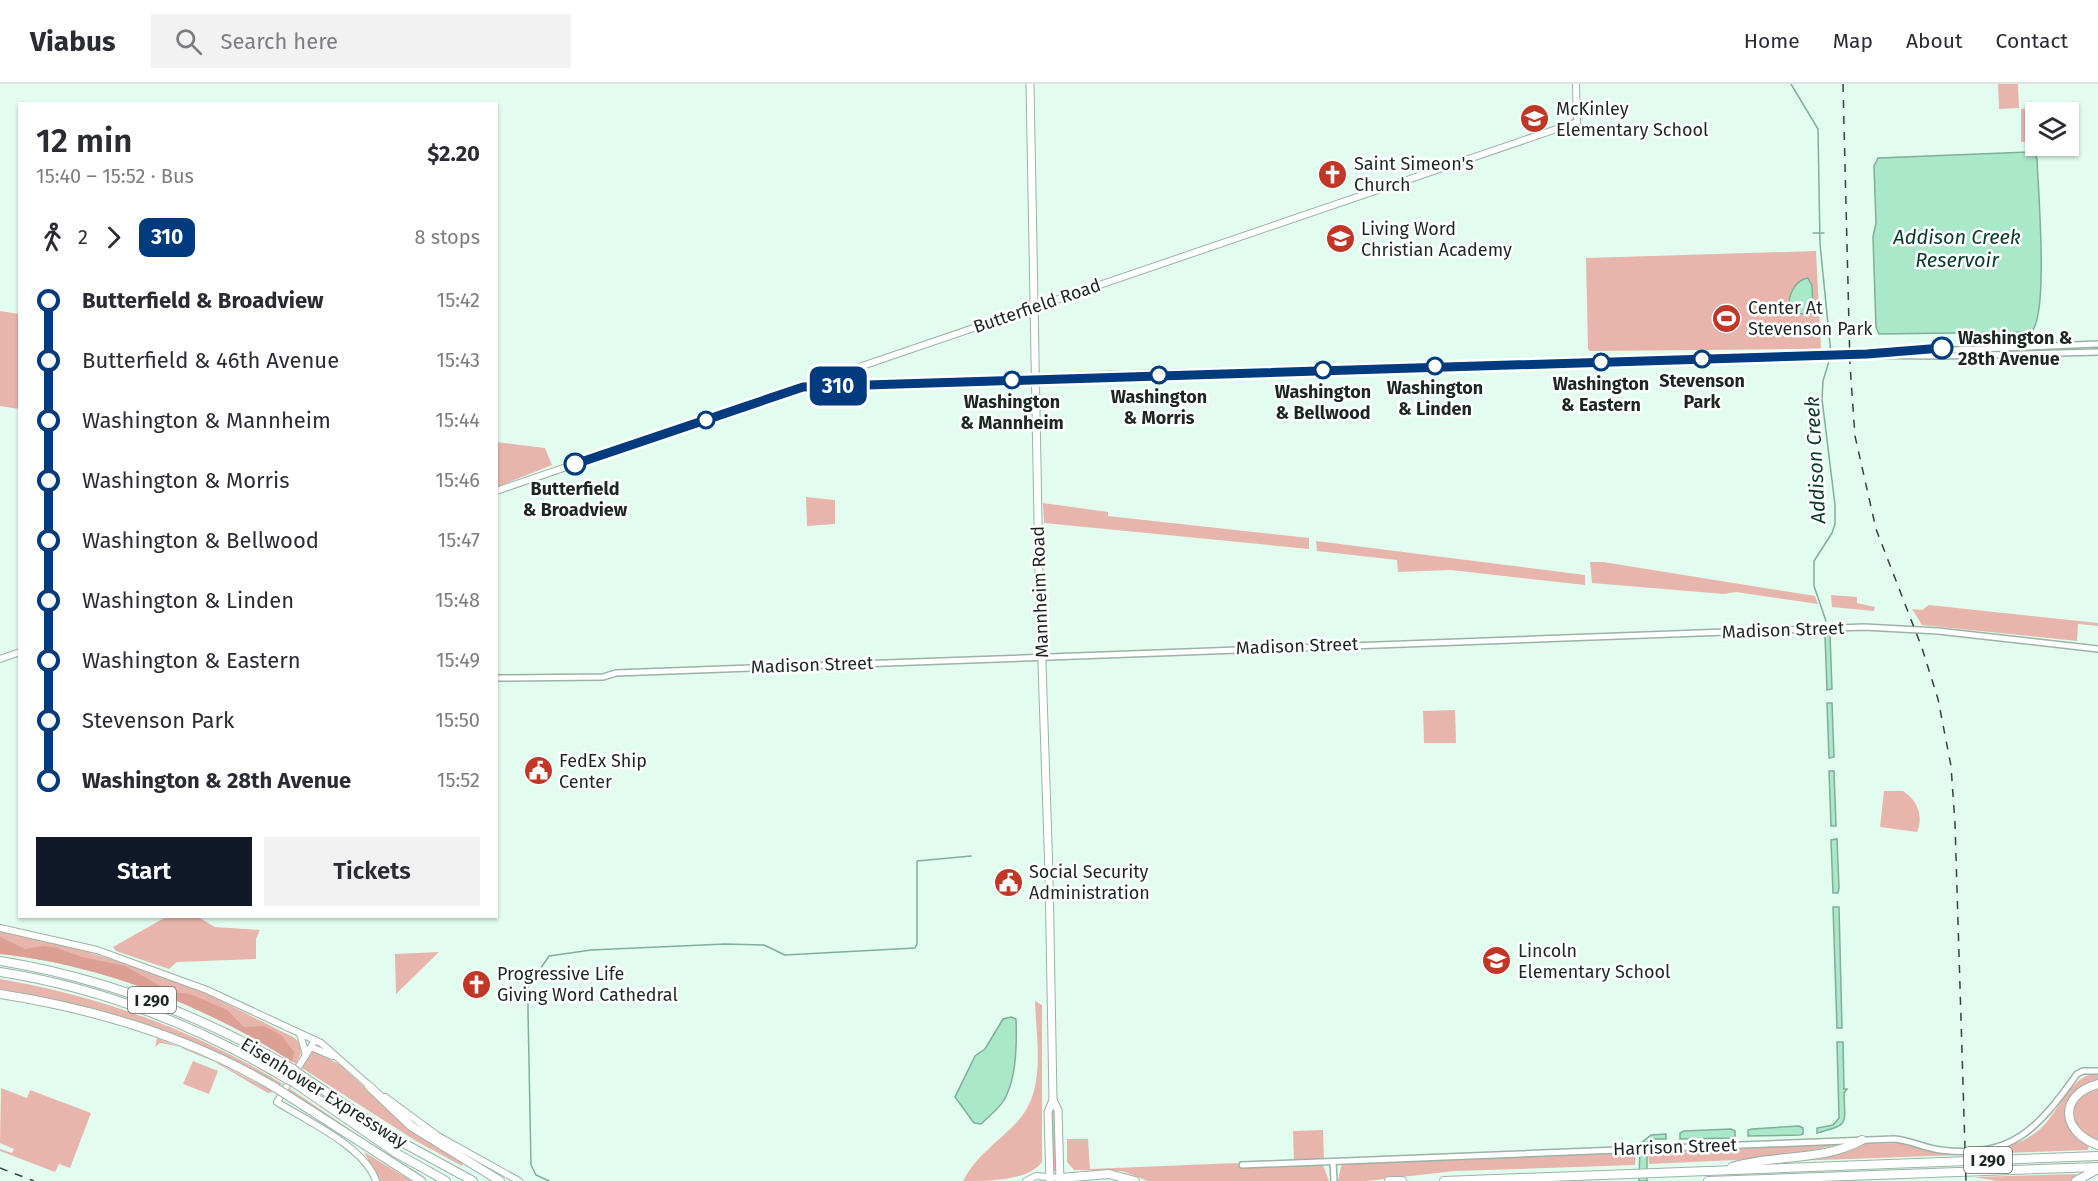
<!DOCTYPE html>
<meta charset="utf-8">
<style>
:root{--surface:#fff;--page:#f2f2f3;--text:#2b2b33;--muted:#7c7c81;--line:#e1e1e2;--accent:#111827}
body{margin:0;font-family:"Fira Sans",sans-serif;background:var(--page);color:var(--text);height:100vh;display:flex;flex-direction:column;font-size:22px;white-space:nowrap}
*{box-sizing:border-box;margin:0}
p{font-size:20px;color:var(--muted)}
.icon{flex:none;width:33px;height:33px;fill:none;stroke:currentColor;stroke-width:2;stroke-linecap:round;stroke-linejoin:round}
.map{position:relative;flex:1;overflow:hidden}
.sheet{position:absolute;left:18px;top:18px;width:480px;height:816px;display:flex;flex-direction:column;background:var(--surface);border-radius:0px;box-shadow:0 2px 4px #0004}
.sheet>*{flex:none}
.badge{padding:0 12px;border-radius:9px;font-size:21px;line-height:39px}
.controls{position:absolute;left:2025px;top:18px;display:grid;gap:12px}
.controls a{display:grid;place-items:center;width:54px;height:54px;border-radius:0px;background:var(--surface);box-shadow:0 2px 4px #0004;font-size:30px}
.map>.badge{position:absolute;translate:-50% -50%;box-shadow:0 0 0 3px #fff}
.legs{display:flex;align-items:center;gap:9px;height:66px;padding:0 18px;font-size:20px}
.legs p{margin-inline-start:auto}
.head{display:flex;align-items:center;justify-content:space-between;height:102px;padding:0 18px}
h1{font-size:33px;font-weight:600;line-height:45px}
.action{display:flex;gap:12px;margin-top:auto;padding:12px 18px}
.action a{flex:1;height:69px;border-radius:0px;background:var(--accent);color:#fff;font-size:24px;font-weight:600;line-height:69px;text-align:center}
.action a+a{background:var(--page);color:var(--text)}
ul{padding:0 18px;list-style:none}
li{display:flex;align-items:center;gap:21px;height:60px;font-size:22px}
li i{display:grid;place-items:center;width:9px;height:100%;margin:0 8px;background:currentColor}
li i::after{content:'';width:15px;height:15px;margin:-8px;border:4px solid;border-radius:50%;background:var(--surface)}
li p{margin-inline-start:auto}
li:first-child i{background:linear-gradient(#0000 50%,currentColor 0)}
li:last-child i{background:linear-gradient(currentColor 50%,#0000 0)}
header{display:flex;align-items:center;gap:36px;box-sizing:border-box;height:84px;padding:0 30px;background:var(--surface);border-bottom:2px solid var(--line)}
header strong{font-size:28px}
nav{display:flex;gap:33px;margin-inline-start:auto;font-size:21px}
.search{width:420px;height:54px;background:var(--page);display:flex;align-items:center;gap:15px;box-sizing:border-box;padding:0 21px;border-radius:0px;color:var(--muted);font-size:22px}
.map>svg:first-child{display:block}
.green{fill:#e7b5ac}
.forest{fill:#dc9f94}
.water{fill:#aae8ca;stroke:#80ae98;stroke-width:1.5}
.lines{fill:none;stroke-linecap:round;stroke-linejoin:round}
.stream{stroke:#80ae98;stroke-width:1.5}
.tertiary-casing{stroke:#9ab3a6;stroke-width:8}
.secondary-casing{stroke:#9ab3a6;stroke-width:8}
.primary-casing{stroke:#9ab3a6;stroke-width:9}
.motorway-casing{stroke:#9ab3a6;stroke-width:10}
.tertiary{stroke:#fff;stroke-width:5}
.secondary{stroke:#fff;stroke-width:6}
.primary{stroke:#fff;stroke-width:7}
.motorway{stroke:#fff;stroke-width:8}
.rail{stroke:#36423c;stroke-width:1.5;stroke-dasharray:8 8;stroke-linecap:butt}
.motorway-bridge-casing{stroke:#9ab3a6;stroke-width:10;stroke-linecap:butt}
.motorway-bridge{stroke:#fff;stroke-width:8}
.line-1-casing{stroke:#fff;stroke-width:14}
.line-1{stroke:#003b80;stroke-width:9}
.stop-1-dot{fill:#fff;stroke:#003b80;stroke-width:3}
.labels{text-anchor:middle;stroke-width:5;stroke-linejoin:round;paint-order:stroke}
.shield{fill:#fff;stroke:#616864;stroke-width:1.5}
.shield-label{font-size:16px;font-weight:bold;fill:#1d2722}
.poi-label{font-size:18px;fill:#1d2722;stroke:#fff;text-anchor:start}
.street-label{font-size:18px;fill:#1d2722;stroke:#fff}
.stop-label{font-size:18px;font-weight:bold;fill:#1d2722;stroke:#fff}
.water-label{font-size:20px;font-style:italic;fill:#083c29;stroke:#fff}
</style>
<header>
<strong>Viabus</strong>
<div class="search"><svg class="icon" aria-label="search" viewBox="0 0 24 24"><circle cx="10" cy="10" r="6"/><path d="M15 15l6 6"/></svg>Search here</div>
<nav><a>Home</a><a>Map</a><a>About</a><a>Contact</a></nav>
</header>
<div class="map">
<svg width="2098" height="1097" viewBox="0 0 2098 1097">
<rect width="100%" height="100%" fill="#e2fdef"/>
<g class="green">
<path d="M1998 0H2018L2019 24 1999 25Z"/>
<path d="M2046 24V28H2036L2035 58H2021V25Z"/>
<path d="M1816 167 1821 265 1590 267 1588 265 1586 174Z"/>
<path d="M0 227 19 230V325L0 322Z"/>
<path d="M496 358 545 364 552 381 497 403Z"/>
<path d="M806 413 835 416V440L807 442Z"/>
<path d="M1043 419 1108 428V432L1309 454V465L1044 439Z"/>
<path d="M1316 457 1585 491V501L1451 486 1398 488 1397 476 1317 467Z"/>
<path d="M1590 478H1603L1815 512 1818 520 1736 508 1724 510 1592 499Z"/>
<path d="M1831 511 1857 513V519L1875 523 1874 527 1832 523Z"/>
<path d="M1929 521 2098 539V542L2078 540 2077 557 1922 541 1912 525 1922 526Z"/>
<path d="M1455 626 1456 659H1424L1423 627Z"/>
<path d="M1884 707H1903C1917 716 1924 732 1917 748L1880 743Z"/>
<path d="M166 833H198L215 843 260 846 256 855V875L177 878 169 885 116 867 113 863Z"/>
<path d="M0 847 82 866 166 893 209 911 293 953 300 959 301 969 296 980C211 925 102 880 0 870Z"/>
<path d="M439 868 396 910 395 870Z"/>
<path d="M0 895C101 912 196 947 283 1000L278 1001C193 949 96 926 0 905Z"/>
<path d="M1035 917 1042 921V1078C1028 1097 989 1097 963 1097 976 1072 998 1058 1017 1038 1047 1007 1036 956 1035 917Z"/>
<path d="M157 954 222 981 274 1008 268 1009C235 991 199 964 160 959L155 963Z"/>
<path d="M313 967 339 980 410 1045 463 1080 462 1082 416 1057 302 984Z"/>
<path d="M193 977 218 987 209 1010 183 1000Z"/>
<path d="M2089 991H2098V997C2082 1001 2069 1009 2066 1027L2089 1060 2088 1066 1975 1070C1998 1061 2014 1066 2039 1046 2057 1031 2067 998 2089 991Z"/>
<path d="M2098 1003V1058C2067 1041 2062 1017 2098 1003Z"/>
<path d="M1 1004 27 1014 30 1006 91 1029 70 1084 59 1080 55 1088 0 1067V1065L12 1069 14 1065 0 1059Z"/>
<path d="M289 1004 380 1066 432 1097 376 1065 290 1009Z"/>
<path d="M1052 1025H1054L1056 1087H1053Z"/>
<path d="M1323 1046 1324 1076 1294 1077 1293 1047Z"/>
<path d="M1067 1055H1088L1090 1085 1237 1079 1241 1084 1323 1081 1329 1097H1148L1122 1087 1074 1086 1067 1078Z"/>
<path d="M1845 1059 1781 1074 1649 1080 1648 1067Z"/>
<path d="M1903 1059 1934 1069 1959 1071 1794 1077 1862 1060Z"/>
<path d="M364 1068 412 1097H380Z"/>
<path d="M1636 1068 1635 1081 1455 1087 1366 1097H1338L1342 1078Z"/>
<path d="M2076 1090 2077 1093 2073 1097H1997L1975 1093Z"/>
</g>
<path class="forest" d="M0 853 25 865 44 862 57 864 82 873 125 882 171 908 190 910 227 926 244 943 264 942 281 951 294 968 292 978C211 923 98 880 0 870Z"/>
<g class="water">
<path d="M2029 68 2035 70 2037 75C2038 104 2049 233 2031 248L1879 250 1876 243 1873 153 1876 139 1874 82 1878 74Z"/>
<path d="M1808 194 1812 202 1813 229 1797 230 1790 224C1787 212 1795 196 1808 194Z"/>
<path d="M1830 551 1832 605 1827 606 1825 552Z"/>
<path d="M1827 619H1832L1834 673 1829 674Z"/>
<path d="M1829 687H1834L1836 742H1831Z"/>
<path d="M1837 755 1839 804 1838 809H1833L1831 756Z"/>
<path d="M1833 823H1839L1842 944H1837Z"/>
<path d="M1011 933 1016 935C1017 959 1017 994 1004 1016 999 1025 988 1033 981 1040L974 1039 955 1013 975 972 985 965 1003 935Z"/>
<path d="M1837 958H1843L1844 1005H1847L1844 1009C1845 1043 1849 1040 1817 1049V1044L1833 1041 1839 1034Z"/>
<path d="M1799 1042 1803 1044V1050L1800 1051 1748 1052V1046L1752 1045Z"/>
<path d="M1731 1045 1735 1047V1052L1731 1054 1680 1055V1049L1684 1047Z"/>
<path d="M1666 1050V1055H1650L1647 1059V1097H1639L1640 1060 1651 1051Z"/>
</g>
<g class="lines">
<g class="stream">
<path d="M1791 0 1818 45 1820 160 1831 270"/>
<path d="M1813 149H1824"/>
<path d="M1826 537 1814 502V477L1832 449 1835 440V421L1822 315 1823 297 1830 274"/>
<path d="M549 1097 536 1091 531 1081 528 927V903L549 872 591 866 725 860 764 861 785 871 915 864 917 860V777L971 772"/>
</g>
<defs>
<g id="tertiary">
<path d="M1880 269 2098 260"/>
<path d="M1035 295 1090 291 1829 271 1942 272 2098 268"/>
<path d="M497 594 603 593 616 589 1864 543 1938 547 2098 565"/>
<path d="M1333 1078 1334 1097"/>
<path d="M1242 1081 1894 1055C1910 1056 1924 1064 1940 1066 2013 1075 2038 1044 2077 990L2083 987H2098"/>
</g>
<g id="secondary">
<path d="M809 303 1035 295"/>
<path d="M496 407 1577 38 1576 0"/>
<path d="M0 575 20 568"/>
<path d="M0 844 97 866 207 906 321 959 372 1004"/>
<path d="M300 950 306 971"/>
<path d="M315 956 277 1018C307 1037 365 1063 376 1097"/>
<path d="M311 963 332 972"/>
<path d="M385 1013 438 1052 519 1097"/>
<path d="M1026 1097 1036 1092 1060 1094"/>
</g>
<g id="primary">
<path d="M1030 0 1039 490 1049 790 1053 1016 1048 1028 1050 1097"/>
<path d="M1053 1016 1058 1026 1060 1097"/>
</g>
<g id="motorway">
<path d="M0 877C105 894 201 931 293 985"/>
<path d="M0 888C103 904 198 942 287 995"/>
<path d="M0 910C96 925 192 954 276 1004"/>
<path d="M298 989 396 1055 473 1097"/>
<path d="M293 998 396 1069 446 1097"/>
<path d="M2098 1000C2058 1011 2061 1048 2098 1061"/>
<path d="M369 1002 411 1042 500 1097"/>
<path d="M290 1013 421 1097"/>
<path d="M1732 1083C1773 1070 1823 1078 1862 1056"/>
<path d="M1060 1094 1109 1090 1135 1097"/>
<path d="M1389 1097H1402"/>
<path d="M1444 1097 2098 1072"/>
<path d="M1708 1097 2098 1083"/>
<path d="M2076 1097 2098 1085"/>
</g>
</defs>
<use href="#tertiary" class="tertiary-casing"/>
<use href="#secondary" class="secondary-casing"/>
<use href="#primary" class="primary-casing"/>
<use href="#motorway" class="motorway-casing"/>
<use href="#tertiary" class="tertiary"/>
<use href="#secondary" class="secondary"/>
<use href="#primary" class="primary"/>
<use href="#motorway" class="motorway"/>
<g class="rail">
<path d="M1843 0 1850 281 1855 352 1876 445 1922 564 1938 615 1951 682 1955 740 1966 1097"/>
<path d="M0 1084 34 1097"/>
</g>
<defs>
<g id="motorway-bridge">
<path d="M293 985 298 989"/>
<path d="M287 995 293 998"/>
<path d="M276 1004 290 1013"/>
</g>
</defs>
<use href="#motorway-bridge" class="motorway-bridge-casing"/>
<use href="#motorway-bridge" class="motorway-bridge"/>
</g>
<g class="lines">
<defs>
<path id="line-1" d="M575 380 803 303 1867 270 1942 264"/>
</defs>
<use href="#line-1" class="line-1-casing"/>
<use href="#line-1" class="line-1"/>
</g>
<defs>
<symbol id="school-disc" viewBox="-11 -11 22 22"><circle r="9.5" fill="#c23626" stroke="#fff"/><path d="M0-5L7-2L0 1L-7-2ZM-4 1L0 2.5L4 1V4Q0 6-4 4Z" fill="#fff"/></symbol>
<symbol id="church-disc" viewBox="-11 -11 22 22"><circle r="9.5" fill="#c23626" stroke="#fff"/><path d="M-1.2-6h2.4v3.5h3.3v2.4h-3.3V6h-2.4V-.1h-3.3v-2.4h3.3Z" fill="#fff"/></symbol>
<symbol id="stadium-disc" viewBox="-11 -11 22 22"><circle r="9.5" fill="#c23626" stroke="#fff"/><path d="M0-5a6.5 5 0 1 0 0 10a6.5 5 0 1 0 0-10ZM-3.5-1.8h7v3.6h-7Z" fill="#fff"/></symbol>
<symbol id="civic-disc" viewBox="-11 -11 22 22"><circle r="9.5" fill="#c23626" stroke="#fff"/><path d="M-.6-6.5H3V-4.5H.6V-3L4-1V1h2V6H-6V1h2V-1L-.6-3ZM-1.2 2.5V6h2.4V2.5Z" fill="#fff"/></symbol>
</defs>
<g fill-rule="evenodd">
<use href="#school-disc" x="1518" y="18" width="33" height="33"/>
<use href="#church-disc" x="1316" y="74" width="33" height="33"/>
<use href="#school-disc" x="1324" y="138" width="33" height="33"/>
<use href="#stadium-disc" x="1710" y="218" width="33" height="33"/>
<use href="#civic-disc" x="522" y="670" width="33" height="33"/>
<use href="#civic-disc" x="992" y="782" width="33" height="33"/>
<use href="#school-disc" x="1480" y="860" width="33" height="33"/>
<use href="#church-disc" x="460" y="884" width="33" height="33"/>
</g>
<g class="stop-1-dot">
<circle cx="1942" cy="264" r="10"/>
<circle cx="1702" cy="275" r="8"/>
<circle cx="1601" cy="278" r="8"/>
<circle cx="1435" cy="282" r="8"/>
<circle cx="1323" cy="286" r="8"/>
<circle cx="1159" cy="291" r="8"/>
<circle cx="1012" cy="296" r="8"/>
<circle cx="706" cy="336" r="8"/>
<circle cx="575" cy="380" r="10"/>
</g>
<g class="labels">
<g class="shield">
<rect x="128" y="903" width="48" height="26" rx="4.5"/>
<rect x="1964" y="1063" width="48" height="26" rx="4.5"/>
</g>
<g class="shield-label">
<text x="152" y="922">I 290</text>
<text x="1988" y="1082">I 290</text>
</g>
<g class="poi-label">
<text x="1556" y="31">McKinley<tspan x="1556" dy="21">Elementary School</tspan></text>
<text x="1354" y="86">Saint Simeon's<tspan x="1354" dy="21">Church</tspan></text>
<text x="1361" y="151">Living Word<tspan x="1361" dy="21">Christian Academy</tspan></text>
<text x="1748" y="230">Center At<tspan x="1748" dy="21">Stevenson Park</tspan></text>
<text x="559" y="683">FedEx Ship<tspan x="559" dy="21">Center</tspan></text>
<text x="1029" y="794">Social Security<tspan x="1029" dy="21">Administration</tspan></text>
<text x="1518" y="873">Lincoln<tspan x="1518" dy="21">Elementary School</tspan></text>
<text x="497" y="896">Progressive Life<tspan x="497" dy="21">Giving Word Cathedral</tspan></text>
</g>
<g class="street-label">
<text transform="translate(1037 222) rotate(-19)" y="6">Butterfield Road</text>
<text transform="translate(1040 508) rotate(-92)" y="6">Mannheim Road</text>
<text transform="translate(1783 546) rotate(-2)" y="6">Madison Street</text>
<text transform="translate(1297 562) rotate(-2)" y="6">Madison Street</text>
<text transform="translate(812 581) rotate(-2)" y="6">Madison Street</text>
<text transform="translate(324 1009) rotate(32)" y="6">Eisenhower Expressway</text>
<text transform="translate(1675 1063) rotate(-2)" y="6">Harrison Street</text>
</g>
<g class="stop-label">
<text x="1958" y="260" text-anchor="start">Washington &amp;<tspan x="1958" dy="21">28th Avenue</tspan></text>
<text x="1702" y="303">Stevenson<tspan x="1702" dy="21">Park</tspan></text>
<text x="1601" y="306">Washington<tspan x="1601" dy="21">&amp; Eastern</tspan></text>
<text x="1435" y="310">Washington<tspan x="1435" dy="21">&amp; Linden</tspan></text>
<text x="1323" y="314">Washington<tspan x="1323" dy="21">&amp; Bellwood</tspan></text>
<text x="1159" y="319">Washington<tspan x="1159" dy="21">&amp; Morris</tspan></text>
<text x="1012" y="324">Washington<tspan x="1012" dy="21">&amp; Mannheim</tspan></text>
<text x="575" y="411">Butterfield<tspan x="575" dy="21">&amp; Broadview</tspan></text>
</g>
<g class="water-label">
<text x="1957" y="160">Addison Creek<tspan x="1957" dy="23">Reservoir</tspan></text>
<text transform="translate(1815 376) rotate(-93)" y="7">Addison Creek</text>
</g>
</g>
</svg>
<div class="controls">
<a><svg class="icon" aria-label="layers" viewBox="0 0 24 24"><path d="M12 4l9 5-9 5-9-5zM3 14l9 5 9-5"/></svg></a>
</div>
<b class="badge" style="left:838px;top:302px;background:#003b80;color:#fff">310</b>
<section class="sheet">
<div class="head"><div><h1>12 min</h1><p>15:40 – 15:52 · Bus</p></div><b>$2.20</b></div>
<div class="legs"><svg class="icon" aria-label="walk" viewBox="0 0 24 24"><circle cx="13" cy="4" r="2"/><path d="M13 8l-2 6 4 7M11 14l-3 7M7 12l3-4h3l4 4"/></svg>2<svg class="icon" aria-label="forward" viewBox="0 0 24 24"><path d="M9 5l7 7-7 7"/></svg><b class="badge" style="background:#003b80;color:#fff">310</b><p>8 stops</p></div>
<ul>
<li><i style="color:#003b80"></i><b>Butterfield &amp; Broadview</b><p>15:42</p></li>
<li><i style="color:#003b80"></i><span>Butterfield &amp; 46th Avenue</span><p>15:43</p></li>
<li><i style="color:#003b80"></i><span>Washington &amp; Mannheim</span><p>15:44</p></li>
<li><i style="color:#003b80"></i><span>Washington &amp; Morris</span><p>15:46</p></li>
<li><i style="color:#003b80"></i><span>Washington &amp; Bellwood</span><p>15:47</p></li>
<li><i style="color:#003b80"></i><span>Washington &amp; Linden</span><p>15:48</p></li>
<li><i style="color:#003b80"></i><span>Washington &amp; Eastern</span><p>15:49</p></li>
<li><i style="color:#003b80"></i><span>Stevenson Park</span><p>15:50</p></li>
<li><i style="color:#003b80"></i><b>Washington &amp; 28th Avenue</b><p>15:52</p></li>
</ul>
<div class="action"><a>Start</a><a>Tickets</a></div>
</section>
</div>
